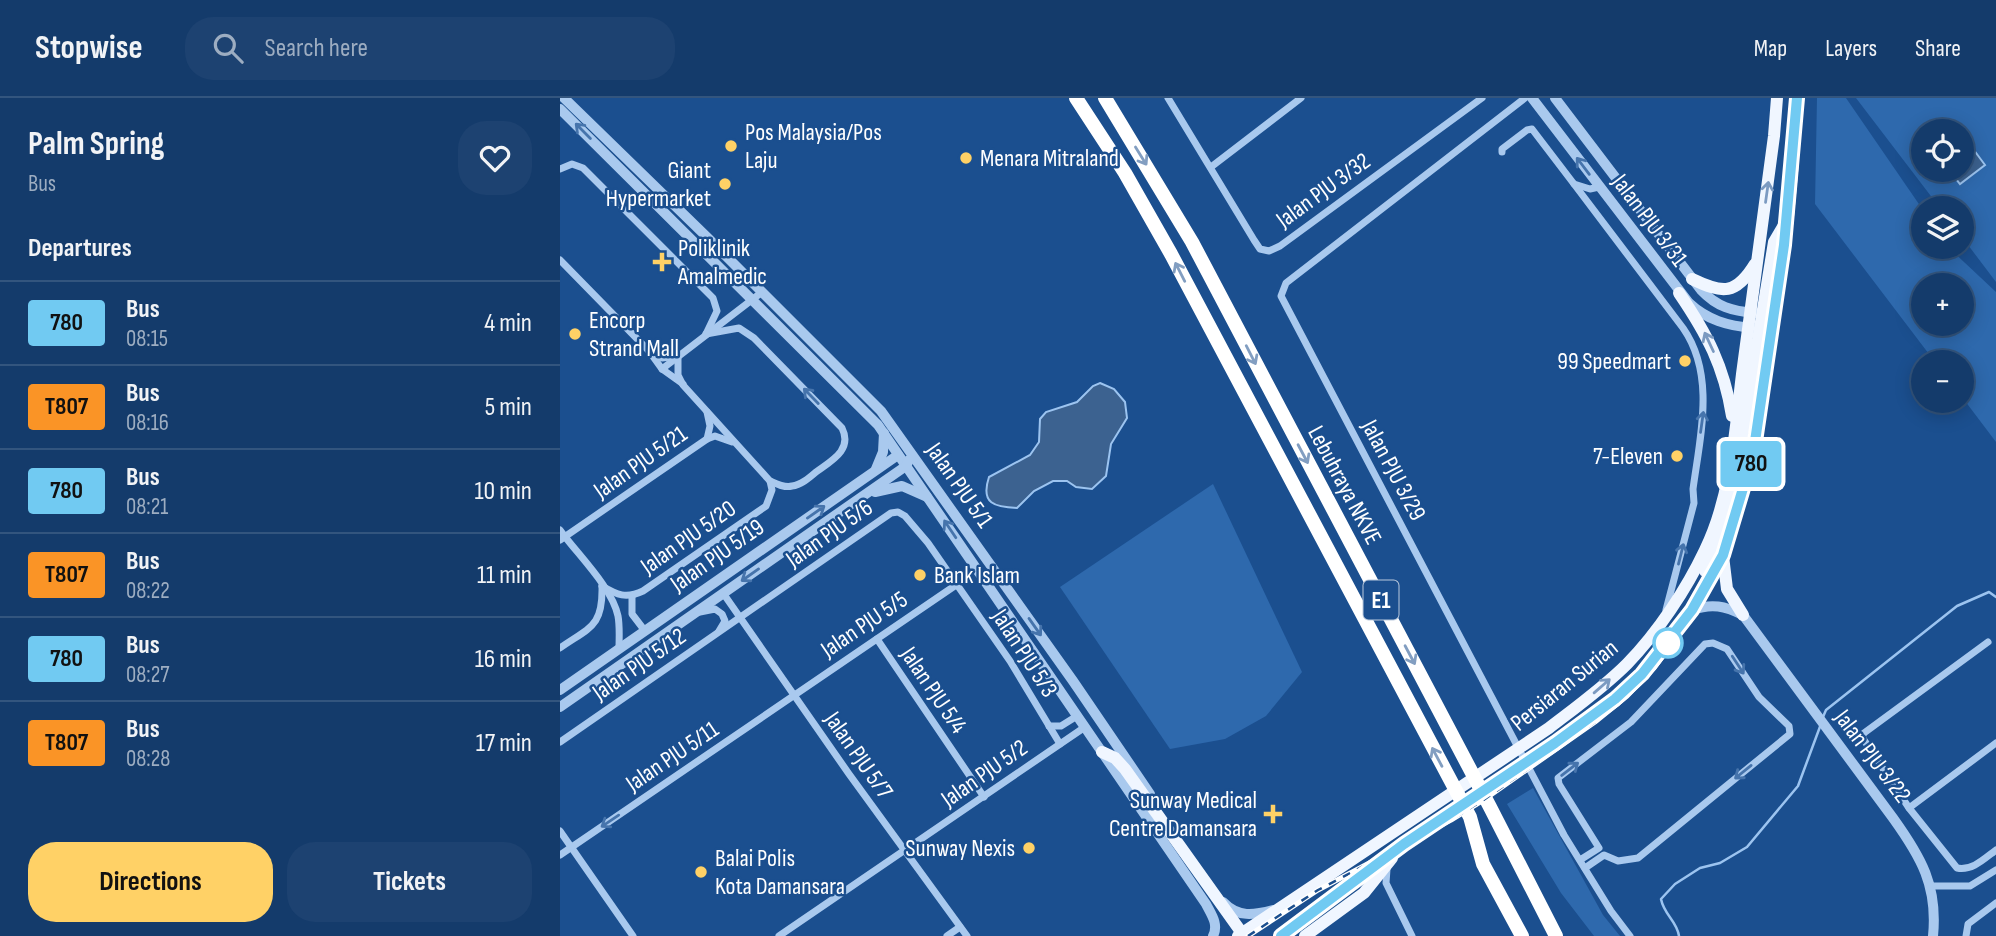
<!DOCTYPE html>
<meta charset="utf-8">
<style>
:root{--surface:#143b6b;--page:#1d4271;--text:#f1f3f6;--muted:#9dadc1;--line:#33557e;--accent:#ffd166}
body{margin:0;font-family:"Sofia Sans Condensed",sans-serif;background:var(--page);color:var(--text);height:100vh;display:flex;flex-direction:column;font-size:26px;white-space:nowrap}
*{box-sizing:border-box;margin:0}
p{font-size:23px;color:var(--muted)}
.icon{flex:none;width:38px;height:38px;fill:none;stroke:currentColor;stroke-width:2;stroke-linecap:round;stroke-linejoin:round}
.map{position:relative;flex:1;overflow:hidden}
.side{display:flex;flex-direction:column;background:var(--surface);width:560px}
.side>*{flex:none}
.badge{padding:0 14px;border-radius:5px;font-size:24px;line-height:46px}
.fabs{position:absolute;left:1351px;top:21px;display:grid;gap:14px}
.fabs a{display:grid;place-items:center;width:63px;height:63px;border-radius:50%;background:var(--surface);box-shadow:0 4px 18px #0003,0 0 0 2px var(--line);font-size:35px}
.map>.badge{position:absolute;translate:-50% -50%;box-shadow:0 0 0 4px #fff}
h2{padding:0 28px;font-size:26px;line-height:63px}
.round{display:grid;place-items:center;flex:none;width:74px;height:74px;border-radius:28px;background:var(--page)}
.summary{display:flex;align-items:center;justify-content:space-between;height:119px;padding:0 28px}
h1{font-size:33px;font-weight:700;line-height:52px}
.cta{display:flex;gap:14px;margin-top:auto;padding:14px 28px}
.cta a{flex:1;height:80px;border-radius:28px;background:var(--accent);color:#111;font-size:28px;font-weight:700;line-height:80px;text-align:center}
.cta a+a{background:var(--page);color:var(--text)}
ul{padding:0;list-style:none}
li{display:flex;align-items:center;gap:21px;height:84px;padding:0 28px;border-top:2px solid var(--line)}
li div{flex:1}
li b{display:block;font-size:26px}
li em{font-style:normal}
li .badge{min-width:77px;font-weight:700;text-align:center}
header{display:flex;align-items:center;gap:42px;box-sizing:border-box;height:98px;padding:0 35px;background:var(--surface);border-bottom:2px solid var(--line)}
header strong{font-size:33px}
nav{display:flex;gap:38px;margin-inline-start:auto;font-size:24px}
.search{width:490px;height:63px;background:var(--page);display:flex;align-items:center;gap:18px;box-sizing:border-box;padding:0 24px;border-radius:28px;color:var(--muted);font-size:26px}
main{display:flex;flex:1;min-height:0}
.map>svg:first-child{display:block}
.green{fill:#2e69ad;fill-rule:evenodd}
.water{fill:#3c6290;stroke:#9cc4f0;stroke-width:2}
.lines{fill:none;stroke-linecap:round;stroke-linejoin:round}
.stream{stroke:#9cc4f0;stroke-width:2.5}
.minor{stroke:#a9c9ee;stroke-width:7}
.tertiary{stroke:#a9c9ee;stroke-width:10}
.primary{stroke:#f0f6ff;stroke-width:12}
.motorway{stroke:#fff;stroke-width:14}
.rail-casing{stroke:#fff;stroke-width:5}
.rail{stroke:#1b4f8f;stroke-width:2.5;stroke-dasharray:8;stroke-linecap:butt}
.oneway{stroke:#4674ac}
.oneway2{stroke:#829ec1}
.oneway3{stroke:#7b9ac1}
.line-casing{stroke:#fff;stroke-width:16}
.line{stroke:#71caf2;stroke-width:10}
.poi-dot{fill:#ffd166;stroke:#1b4f8f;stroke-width:2.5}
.stop-dot{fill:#fff;stroke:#71caf2;stroke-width:3.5}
.labels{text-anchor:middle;stroke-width:5;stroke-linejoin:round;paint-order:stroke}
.shield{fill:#1b4f8f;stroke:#bbcadd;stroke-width:2}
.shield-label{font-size:23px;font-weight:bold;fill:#fff}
.poi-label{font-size:24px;fill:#fff;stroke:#1b4f8f;text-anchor:start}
.street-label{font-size:24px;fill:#fff;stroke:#1b4f8f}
</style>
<header>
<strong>Stopwise</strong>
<div class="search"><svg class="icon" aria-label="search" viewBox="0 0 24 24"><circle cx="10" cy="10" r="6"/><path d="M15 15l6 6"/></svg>Search here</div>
<nav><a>Map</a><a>Layers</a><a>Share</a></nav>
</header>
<main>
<section class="side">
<div class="summary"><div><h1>Palm Spring</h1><p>Bus</p></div><a class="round"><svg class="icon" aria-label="heart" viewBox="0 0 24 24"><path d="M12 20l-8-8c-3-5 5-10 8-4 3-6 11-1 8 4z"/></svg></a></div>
<h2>Departures</h2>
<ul>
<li><span class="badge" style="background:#71caf2;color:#111">780</span><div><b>Bus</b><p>08:15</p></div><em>4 min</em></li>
<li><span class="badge" style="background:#fa9426;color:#111">T807</span><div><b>Bus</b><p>08:16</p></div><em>5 min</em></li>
<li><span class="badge" style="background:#71caf2;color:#111">780</span><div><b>Bus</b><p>08:21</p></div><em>10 min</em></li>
<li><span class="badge" style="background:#fa9426;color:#111">T807</span><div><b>Bus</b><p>08:22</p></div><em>11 min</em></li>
<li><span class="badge" style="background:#71caf2;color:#111">780</span><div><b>Bus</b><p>08:27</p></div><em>16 min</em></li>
<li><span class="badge" style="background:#fa9426;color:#111">T807</span><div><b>Bus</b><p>08:28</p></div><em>17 min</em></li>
</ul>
<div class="cta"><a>Directions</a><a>Tickets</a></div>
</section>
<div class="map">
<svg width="1436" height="838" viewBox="0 0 1436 838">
<rect width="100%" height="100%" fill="#1b4f8f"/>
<g class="green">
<path d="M1257 0H1286L1363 112V149H1388L1436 194V344L1402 299V264H1375L1255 106ZM1363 187H1402V226H1363Z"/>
<path d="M1296 0H1436V184L1402 139V110H1380ZM1363 33H1402V72H1363Z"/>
<path d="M653 386 742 574 706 618 665 641 610 651 500 489Z"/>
<path d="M973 690 1043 817 1060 838H1034L1001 795 947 706Z"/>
</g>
<g class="water">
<path d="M1402 36 1425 67 1400 86 1389 72H1402Z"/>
<path d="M540 285 554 291 565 304 567 320 551 346 546 378 532 391 516 389 507 383H493L474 393 457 410C435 409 420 406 429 379L470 357 479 344 480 321 486 314 517 304 533 288Z"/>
</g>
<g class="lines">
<g class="stream">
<path d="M1263 619 1266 612 1397 508 1429 494 1436 499"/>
<path d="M1119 838C1117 823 1104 817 1101 801L1115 786 1140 770 1160 765 1187 749 1238 688 1261 626"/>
</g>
<g class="minor">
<path d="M608 0 694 142 700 151 709 153 720 148 922 0"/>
<path d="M965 0 726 185 721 198 1004 737 1051 813 1070 838"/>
<path d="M942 54V51L967 32 972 31 1014 86 1030 91 1039 89"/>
<path d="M651 69 741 0"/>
<path d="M0 71 12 66 23 70 153 200 157 213 146 236"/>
<path d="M1014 86 1123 230C1156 277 1140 339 1133 391L1134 405 1106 512"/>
<path d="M0 162 89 253 102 271 123 286"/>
<path d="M89 253 102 260 118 258V277L123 287 210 383C217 386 224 390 232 388 241 387 249 380 256 374 271 363 293 352 282 330L194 240 179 230 146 236"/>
<path d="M102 271 202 194"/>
<path d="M147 341 150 328 147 314"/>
<path d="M0 432C17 456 52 489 58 518 60 529 59 540 59 551"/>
<path d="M0 442 147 341 155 338 172 344"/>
<path d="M42 488C57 497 66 501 83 493L206 408 212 392 210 383"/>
<path d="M163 495 289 676 407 838"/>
<path d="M72 498V516L85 533"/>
<path d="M140 514 155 511 162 516 165 523 159 533"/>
<path d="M317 541 424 699"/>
<path d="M1428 544 1304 635 1302 639 1349 710 1397 770C1412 773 1424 761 1436 752"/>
<path d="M0 550C30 529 43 529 42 488"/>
<path d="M489 628H501L517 618"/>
<path d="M0 644 331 415 338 414 345 418 368 445 450 563 500 646"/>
<path d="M1349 710 1436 645"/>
<path d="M0 733 73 838"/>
<path d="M0 757 396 487"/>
<path d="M1020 762 1039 750 999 686 998 680 1071 624 1145 546 1153 545 1167 551 1199 599 1229 628 1230 636 1078 760 1058 763 1044 757 1025 770"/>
<path d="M827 771 826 785 852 838"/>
<path d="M1371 788H1410L1436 772"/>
<path d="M219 838 525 629"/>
<path d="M387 838 400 829"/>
<path d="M1406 838 1408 826 1436 805"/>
</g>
<g class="tertiary">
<path d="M4 0 149 141 321 313 513 583 590 696"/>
<path d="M972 0 1129 205C1147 222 1168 228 1193 230"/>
<path d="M995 0 1141 192C1157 209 1172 213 1195 215"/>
<path d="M0 11 318 327 646 806C651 816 659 826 653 838"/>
<path d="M316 371 323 354 324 335"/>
<path d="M315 394 342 388 367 399"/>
<path d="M1132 512C1152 505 1165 508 1183 517L1333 720C1361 759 1378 788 1373 838"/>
<path d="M0 592 338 357"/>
<path d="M0 609 346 368 349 362"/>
<path d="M663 804C678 820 694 817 713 812"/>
</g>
<g class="primary">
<path d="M1132 181C1163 196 1176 197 1195 166"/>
<path d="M1119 195C1147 236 1164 268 1172 318"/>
<path d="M1163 458 1167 491 1183 517"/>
<path d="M1145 473 1164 429 1174 389 1214 144 1224 127"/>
<path d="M542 654 555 660 565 671 684 838"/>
<path d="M678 838 989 630C1015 610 1043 590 1067 566 1098 534 1126 492 1145 452 1171 399 1175 334 1182 276 1193 196 1204 117 1214 38L1217 0"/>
<path d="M721 838 844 745 995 645 1055 601 1082 576 1132 512 1163 457 1193 357 1224 147 1237 0"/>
<path d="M745 838 804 795 832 760"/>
</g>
<g class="motorway">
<path d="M516 0 565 75 611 156 910 719 923 766 962 838"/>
<path d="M545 0 632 144 930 709 996 838"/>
</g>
<defs>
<path id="rail" d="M688 838 758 792 891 722 925 701 1035 624 1067 598 1094 570 1134 516 1164 456 1176 424 1192 354 1231 124 1236 69 1232 0"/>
</defs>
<use href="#rail" class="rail-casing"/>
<use href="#rail" class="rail"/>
</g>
<defs><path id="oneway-shaft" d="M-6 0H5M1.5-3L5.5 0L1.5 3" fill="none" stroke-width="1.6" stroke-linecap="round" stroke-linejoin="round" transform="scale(1.75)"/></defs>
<g class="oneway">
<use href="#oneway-shaft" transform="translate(23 33) rotate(-135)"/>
<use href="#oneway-shaft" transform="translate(1023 68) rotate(-127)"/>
<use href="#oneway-shaft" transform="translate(251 298) rotate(-134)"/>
<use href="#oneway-shaft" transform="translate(1142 324) rotate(-82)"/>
<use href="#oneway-shaft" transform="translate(256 414) rotate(-35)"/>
<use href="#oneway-shaft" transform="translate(390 431) rotate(-124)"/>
<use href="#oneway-shaft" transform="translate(1121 456) rotate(-76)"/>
<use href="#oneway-shaft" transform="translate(190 477) rotate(145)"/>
<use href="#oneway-shaft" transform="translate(475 529) rotate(55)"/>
<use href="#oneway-shaft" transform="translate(1178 567) rotate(57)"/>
<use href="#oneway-shaft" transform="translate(1010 671) rotate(-38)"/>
<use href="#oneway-shaft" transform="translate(1183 674) rotate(141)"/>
<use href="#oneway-shaft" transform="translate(50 723) rotate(146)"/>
</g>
<g class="oneway2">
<use href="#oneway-shaft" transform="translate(581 58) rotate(58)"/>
<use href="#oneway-shaft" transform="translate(620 174) rotate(-117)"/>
<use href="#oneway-shaft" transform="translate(691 257) rotate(63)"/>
<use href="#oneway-shaft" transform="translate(743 356) rotate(62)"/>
<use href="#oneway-shaft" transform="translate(850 557) rotate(62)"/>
<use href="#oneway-shaft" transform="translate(877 659) rotate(-118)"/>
</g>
<g class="oneway3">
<use href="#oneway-shaft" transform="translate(1207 94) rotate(-82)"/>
<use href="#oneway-shaft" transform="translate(1149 244) rotate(-115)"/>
<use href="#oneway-shaft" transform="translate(1042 588) rotate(-41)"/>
</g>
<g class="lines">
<defs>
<path id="line" d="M721 838 844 746 995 645 1055 601 1082 576 1132 512 1163 457 1193 357 1224 147 1237 0"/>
</defs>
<use href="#line" class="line-casing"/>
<use href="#line" class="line"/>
</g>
<g class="poi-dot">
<circle cx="171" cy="48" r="7"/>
<circle cx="406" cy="60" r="7"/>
<circle cx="165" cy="86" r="7"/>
<path d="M98.5 153.5h7v7h7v7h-7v7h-7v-7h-7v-7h7z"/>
<circle cx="15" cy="236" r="7"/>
<circle cx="1125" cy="263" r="7"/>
<circle cx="1117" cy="358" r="7"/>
<circle cx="360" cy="477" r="7"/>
<path d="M709.5 705.5h7v7h7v7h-7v7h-7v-7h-7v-7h7z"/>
<circle cx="469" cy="750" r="7"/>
<circle cx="141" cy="774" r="7"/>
</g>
<circle class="stop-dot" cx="1108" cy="545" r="14"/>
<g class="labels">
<rect class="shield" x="803.5" y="482.5" width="35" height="39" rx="5"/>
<g class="shield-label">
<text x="821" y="510">E1</text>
</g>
<g class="poi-label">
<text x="185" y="42">Pos Malaysia/Pos<tspan x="185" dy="28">Laju</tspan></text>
<text x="420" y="68">Menara Mitraland</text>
<text x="151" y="80" text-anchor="end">Giant<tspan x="151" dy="28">Hypermarket</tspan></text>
<text x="118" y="158">Poliklinik<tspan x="118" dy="28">Amalmedic</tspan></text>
<text x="29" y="230">Encorp<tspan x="29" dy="28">Strand Mall</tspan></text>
<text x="1111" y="271" text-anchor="end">99 Speedmart</text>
<text x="1103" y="366" text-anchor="end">7-Eleven</text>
<text x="374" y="485">Bank Islam</text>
<text x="697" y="710" text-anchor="end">Sunway Medical<tspan x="697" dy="28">Centre Damansara</tspan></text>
<text x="455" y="758" text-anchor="end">Sunway Nexis</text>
<text x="155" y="768">Balai Polis<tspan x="155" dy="28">Kota Damansara</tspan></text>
</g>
<g class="street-label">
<text transform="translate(763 92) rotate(-36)" y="8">Jalan PJU 3/32</text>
<text transform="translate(1090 122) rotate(53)" y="8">Jalan PJU 3/31</text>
<text transform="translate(80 364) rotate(-35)" y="8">Jalan PJU 5/21</text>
<text transform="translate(834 372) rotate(62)" y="8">Jalan PJU 3/29</text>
<text transform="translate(400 387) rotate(55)" y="8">Jalan PJU 5/1</text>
<text transform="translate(785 387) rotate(62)" y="8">Lebuhraya NKVE</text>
<text transform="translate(269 435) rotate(-35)" y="8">Jalan PJU 5/6</text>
<text transform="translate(128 439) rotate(-35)" y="8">Jalan PJU 5/20</text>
<text transform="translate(157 457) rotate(-35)" y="8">Jalan PJU 5/19</text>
<text transform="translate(304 526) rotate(-34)" y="8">Jalan PJU 5/5</text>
<text transform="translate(465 555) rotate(57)" y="8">Jalan PJU 5/3</text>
<text transform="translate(79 566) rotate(-35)" y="8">Jalan PJU 5/12</text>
<text transform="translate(1004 587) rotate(-39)" y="8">Persiaran Surian</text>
<text transform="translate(374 592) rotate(56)" y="8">Jalan PJU 5/4</text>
<text transform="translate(299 657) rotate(55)" y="8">Jalan PJU 5/7</text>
<text transform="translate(112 658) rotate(-34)" y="8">Jalan PJU 5/11</text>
<text transform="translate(1313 658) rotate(53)" y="8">Jalan PJU 3/22</text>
<text transform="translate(424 675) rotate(-35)" y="8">Jalan PJU 5/2</text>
</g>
</g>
</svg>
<div class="fabs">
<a><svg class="icon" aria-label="locate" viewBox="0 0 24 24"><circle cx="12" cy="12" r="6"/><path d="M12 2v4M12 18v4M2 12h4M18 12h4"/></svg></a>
<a><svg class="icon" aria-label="layers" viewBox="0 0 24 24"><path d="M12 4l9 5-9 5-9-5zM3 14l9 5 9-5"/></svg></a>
<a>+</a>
<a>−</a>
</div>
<b class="badge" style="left:1191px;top:366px;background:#71caf2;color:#111">780</b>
</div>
</main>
